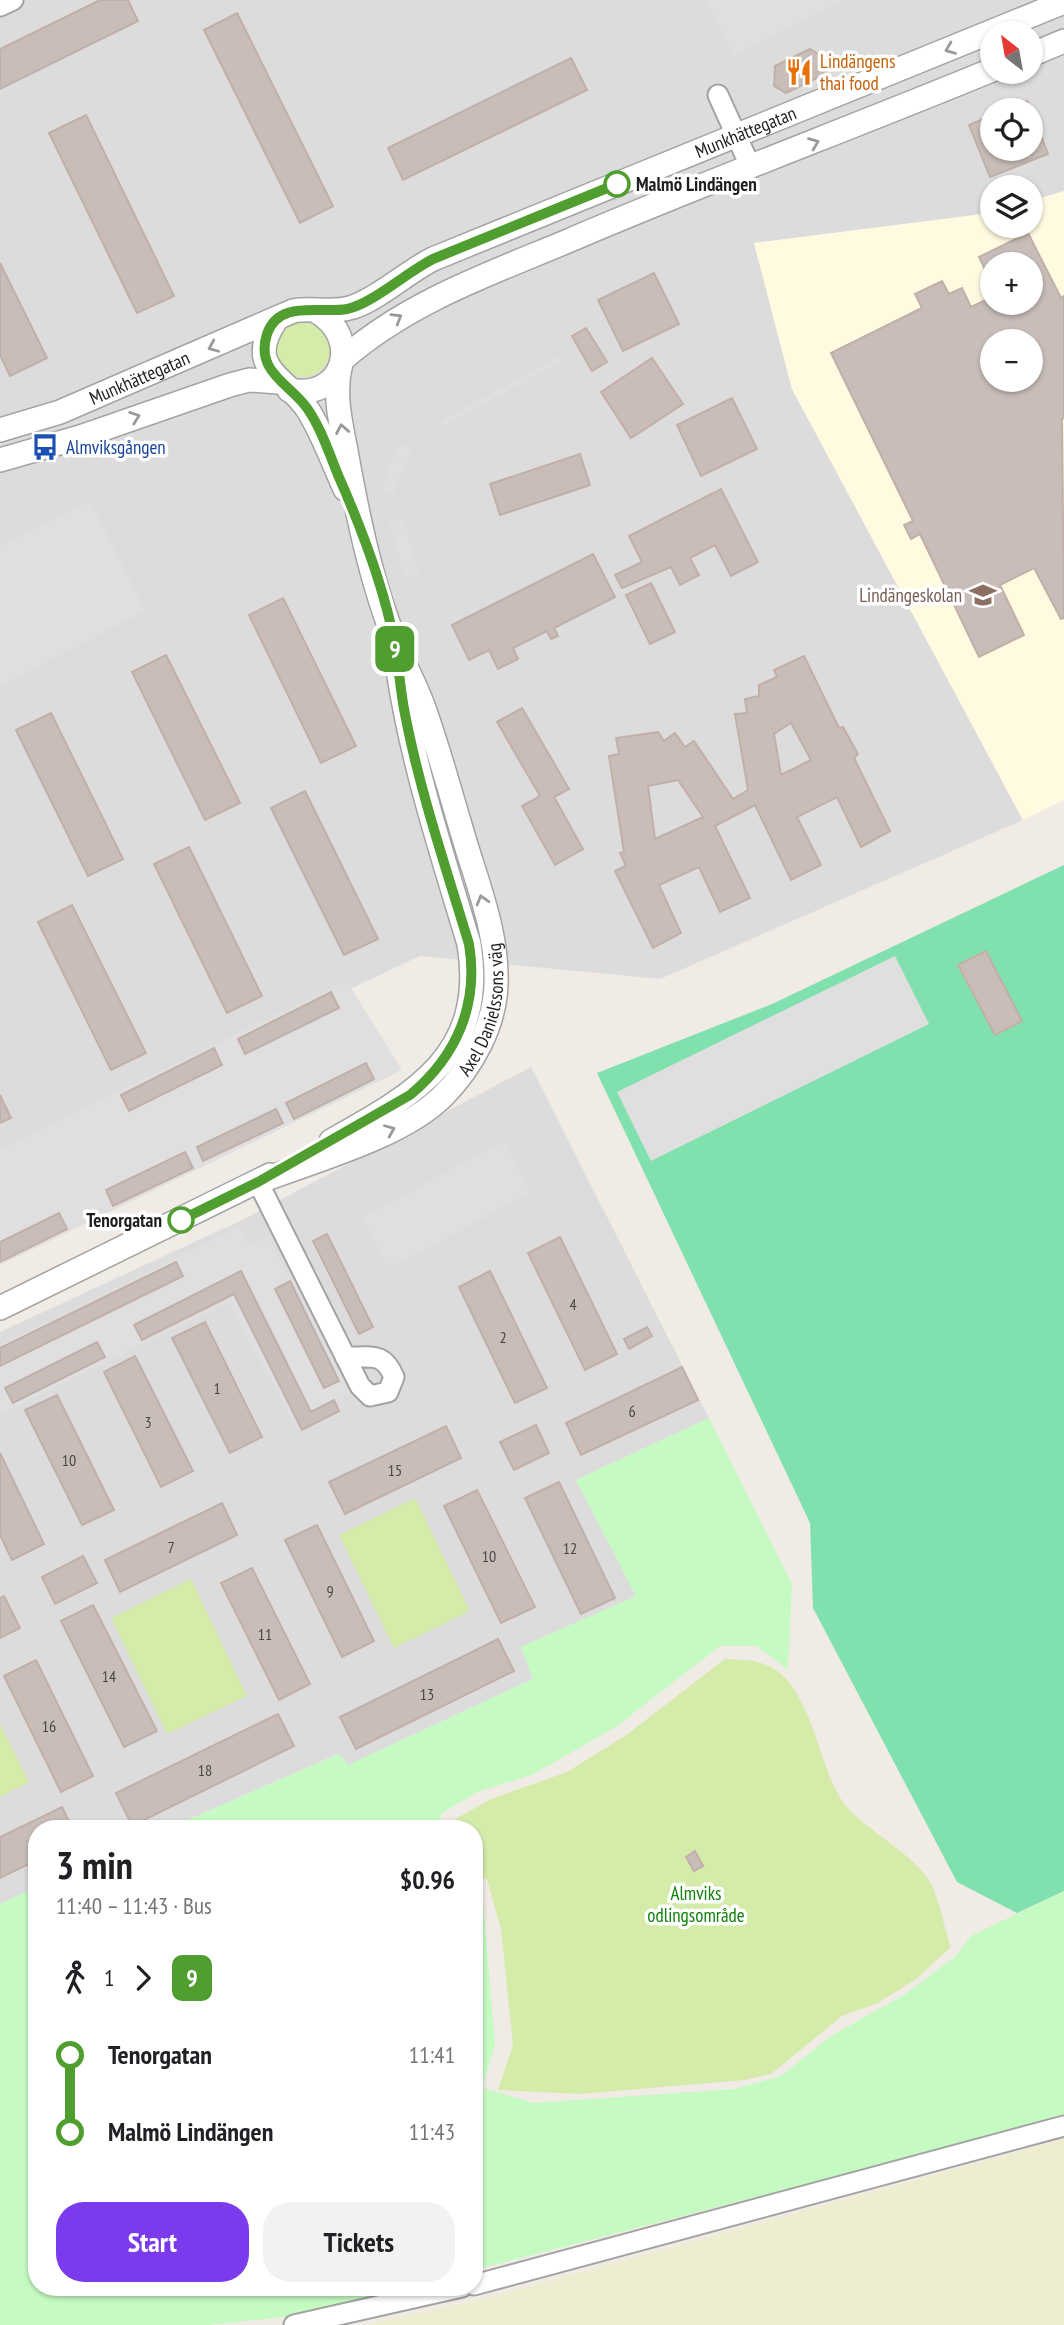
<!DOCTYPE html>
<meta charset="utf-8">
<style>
:root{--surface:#fff;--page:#f2f2f2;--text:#202124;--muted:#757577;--accent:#7c3aed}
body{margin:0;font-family:"PT Sans Narrow",sans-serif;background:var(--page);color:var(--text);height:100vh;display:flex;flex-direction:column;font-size:26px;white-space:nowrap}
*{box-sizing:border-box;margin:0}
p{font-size:23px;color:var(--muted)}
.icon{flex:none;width:38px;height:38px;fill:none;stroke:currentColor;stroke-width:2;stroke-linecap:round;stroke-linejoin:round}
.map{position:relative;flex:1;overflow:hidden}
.details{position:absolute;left:28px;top:1820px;width:455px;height:476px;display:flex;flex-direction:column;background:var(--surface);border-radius:28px;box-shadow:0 2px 5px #0004}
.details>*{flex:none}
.badge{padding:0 14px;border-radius:10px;font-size:24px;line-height:46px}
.needle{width:46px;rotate:329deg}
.fabs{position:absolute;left:980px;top:21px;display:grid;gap:14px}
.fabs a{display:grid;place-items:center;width:63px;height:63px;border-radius:50%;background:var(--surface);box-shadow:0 2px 5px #0004;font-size:35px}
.map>.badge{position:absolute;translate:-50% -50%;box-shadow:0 0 0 4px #fff}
.legs{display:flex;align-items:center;gap:10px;height:77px;padding:0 28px;font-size:23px}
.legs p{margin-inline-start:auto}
.head{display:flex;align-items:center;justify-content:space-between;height:119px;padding:0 28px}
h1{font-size:38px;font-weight:700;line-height:52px}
.action{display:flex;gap:14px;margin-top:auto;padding:14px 28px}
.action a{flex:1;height:80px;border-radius:28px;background:var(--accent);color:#fff;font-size:28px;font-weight:700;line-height:80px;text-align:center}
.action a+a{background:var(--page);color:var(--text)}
ul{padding:0 28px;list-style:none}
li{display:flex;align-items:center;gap:24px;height:77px;font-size:26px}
li i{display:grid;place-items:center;width:10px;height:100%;margin:0 9px;background:currentColor}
li i::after{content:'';width:18px;height:18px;margin:-9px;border:5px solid;border-radius:50%;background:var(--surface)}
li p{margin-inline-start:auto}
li:first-child i{background:linear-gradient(#0000 50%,currentColor 0)}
li:last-child i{background:linear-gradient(currentColor 50%,#0000 0)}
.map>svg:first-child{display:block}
.residential{fill:#dddcdc;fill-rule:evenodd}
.education{fill:#fffae0;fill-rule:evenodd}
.farmland{fill:#efedd0}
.grass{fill:#d4ebaa}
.park{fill:#c5fbc2}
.pitch{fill:#81e1ae}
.parking{fill:#dfdfdf}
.building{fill:#c8bdb8;stroke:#c2afa7;stroke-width:2;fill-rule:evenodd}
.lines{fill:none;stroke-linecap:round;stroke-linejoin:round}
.minor-casing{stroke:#a3a3a3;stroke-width:23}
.tertiary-casing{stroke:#a3a3a3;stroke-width:26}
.minor{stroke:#fff;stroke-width:19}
.tertiary{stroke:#fff;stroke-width:23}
.oneway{stroke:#9a9a9a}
.line-1-casing{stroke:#fff;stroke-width:16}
.line-1{stroke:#509e2f;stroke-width:10}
.stop-1-dot{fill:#fff;stroke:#509e2f;stroke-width:3.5}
.labels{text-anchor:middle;stroke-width:7;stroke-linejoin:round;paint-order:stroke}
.number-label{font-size:16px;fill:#494645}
.food-label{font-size:19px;fill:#c56008;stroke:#fff;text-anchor:start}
.street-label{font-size:19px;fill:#1f1f1f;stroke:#fff}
.stop-label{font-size:19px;font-weight:bold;fill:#1f1f1f;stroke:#fff;text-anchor:start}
.transit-label{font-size:19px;fill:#164399;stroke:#fff;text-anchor:start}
.education-label{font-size:19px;fill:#785e54;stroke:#fff;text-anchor:end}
.park-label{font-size:19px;fill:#108209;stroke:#fff}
</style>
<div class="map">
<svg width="1064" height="2325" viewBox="0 0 1064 2325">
<rect width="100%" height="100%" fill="#f0ebe5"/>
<g class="residential">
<path d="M0 0H1064V191L1031 201V187H992V213H989L754 243 792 389 1023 820 660 979 420 956 0 1153ZM992 33H1031V72H992ZM992 110H1031V149H992Z"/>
<path d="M531 1067 709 1418 576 1480 637 1596 521 1647 533 1679 348 1765 338 1754 167 1829H37V1887L0 1904V1332L242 1220Z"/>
</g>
<path class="education" d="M1064 191V800L1023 820 792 389 754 243 992 213V226H1031V201ZM992 264H1031V303H992ZM992 341H1031V380H992Z"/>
<path class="farmland" d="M1064 2139V2325H366L495 2296Z"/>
<g class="grass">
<circle cx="303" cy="350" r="27"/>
<path d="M415 1498 470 1611 394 1648 339 1535Z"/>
<path d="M191 1579 247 1696 167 1734 111 1618Z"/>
<path d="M725 1659C735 1660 747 1659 757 1662 812 1674 815 1762 843 1802 863 1830 919 1856 932 1886 940 1902 944 1929 951 1947L916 1979 878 2003 842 2016 771 2074 744 2080 579 2094 498 2090 513 2045 501 1929 487 1879 474 1875V1829H448L452 1821 491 1799 567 1772 625 1736Z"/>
<path d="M0 1724 29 1782 0 1797Z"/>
</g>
<g class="park">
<path d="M709 1418 792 1584 788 1670 757 1646H720L617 1726 534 1774 477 1792 442 1813 436 1829H167L339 1754 348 1765 533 1679 521 1647 636 1596 576 1480Z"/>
<path d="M474 1885 482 1889 495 2045 482 2088 534 2103 735 2089 781 2076 831 2036 904 1995 955 1957 971 1936 1064 1891V2115L923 2154 474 2270Z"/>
<path d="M37 1887V2287H406L293 2316 208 2325H0V1904Z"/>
</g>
<path class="pitch" d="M1064 865V1891L1017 1913 957 1882 813 1608 810 1523 597 1073 772 1004Z"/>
<g class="parking">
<path d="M706 0H847L733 56Z"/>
<path d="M560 356 562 361 443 426 441 421Z"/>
<path d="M398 443 412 449 393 496 380 491Z"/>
<path d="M90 500 146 611 0 685V546Z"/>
<path d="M403 518 419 575 405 578 389 522Z"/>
<path d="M895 956 929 1024 651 1161 617 1092Z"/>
<path d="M346 980 402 1070 0 1265V1149Z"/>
<path d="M504 1142 531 1193 389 1268 363 1216Z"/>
<path d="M239 1227 249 1245 267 1237 353 1392 294 1423 228 1302 0 1415V1345Z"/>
</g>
<g class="building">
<path d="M100 0H128L138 21 0 89V49Z"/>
<path d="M237 13 333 206 300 223 204 30Z"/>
<path d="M810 49 828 60 827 73 786 93 774 86 775 66Z"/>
<path d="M571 58 587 90 403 180 388 148Z"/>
<path d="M1027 101 1031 110H1005Z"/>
<path d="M1031 110 1048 154 990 177 969 125 992 115V149H1031Z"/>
<path d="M86 115 174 296 137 313 49 133Z"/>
<path d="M1028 233 1061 298 1064 296V418L1062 419 1064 618 1061 619 1034 568 1000 585 1024 635 979 657 920 534 911 539 904 525 913 521 831 353 922 308 915 294 942 281 949 294 962 288 971 307 992 297V303H1031V264H992V284L979 257ZM992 341H1031V380H992Z"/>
<path d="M0 263 47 358 10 376 0 355Z"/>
<path d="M654 273 679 324 623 351 598 300Z"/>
<path d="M586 328 607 362 592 371 572 336Z"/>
<path d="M652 358 683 404 631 438 601 392Z"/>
<path d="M732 398 757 449 701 476 677 425Z"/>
<path d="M580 454 590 485 500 515 490 484Z"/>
<path d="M721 489 758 562 731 576 715 545 690 558 699 575 680 585 671 567 622 588 615 575 642 562 629 536Z"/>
<path d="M593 554 615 597 554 628 558 636 551 639 547 631 513 648 518 659 498 669 489 650 469 660 452 625Z"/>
<path d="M651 583 675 632 650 644 626 595Z"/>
<path d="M283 598 356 746 321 763 249 615Z"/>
<path d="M166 655 240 803 205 820 132 672Z"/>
<path d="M804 656 839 728 843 727 858 754 854 758 890 831 861 847 837 797 797 817 821 865 791 880 755 805 715 826 750 898 720 912 699 867 659 885 681 933 653 948 615 871 626 866 620 853 624 852 609 756 619 754 616 738 658 732 664 741 675 733 685 747 694 741 733 799 748 790 735 714 747 713 745 699 759 696V685L777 677 774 670ZM791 723 811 760 781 775 774 734ZM678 780 703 817 655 839 648 786Z"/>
<path d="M522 708 569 789 554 797 583 849 555 865 522 806 540 796 497 722Z"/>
<path d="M51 713 123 859 88 876 16 730Z"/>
<path d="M305 791 378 939 344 955 271 808Z"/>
<path d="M189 847 262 996 227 1013 154 864Z"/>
<path d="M72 905 146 1053 111 1070 38 922Z"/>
<path d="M986 951 1022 1021 995 1035 958 965Z"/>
<path d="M331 992 339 1008 245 1054 238 1039Z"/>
<path d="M214 1048 222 1065 129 1111 121 1095Z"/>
<path d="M366 1063 374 1079 294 1119 286 1103Z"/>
<path d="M0 1095 11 1118 0 1123Z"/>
<path d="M276 1109 283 1123 203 1161 197 1147Z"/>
<path d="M185 1152 193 1168 113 1206 106 1190Z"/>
<path d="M59 1213 67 1229 0 1262V1242Z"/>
<path d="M327 1234 373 1327 359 1334 313 1241Z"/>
<path d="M560 1237 617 1354 585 1370 528 1253Z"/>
<path d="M176 1262 183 1276 0 1366V1348Z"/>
<path d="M241 1271 311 1412 334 1400 339 1411 302 1430 234 1294 142 1340 134 1325Z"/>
<path d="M490 1271 547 1388 515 1403 459 1287Z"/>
<path d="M290 1281 339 1381 324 1388 275 1289Z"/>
<path d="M205 1322 262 1437 230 1453 172 1338Z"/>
<path d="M647 1327 652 1336 629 1349 624 1339Z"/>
<path d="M97 1342 105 1357 13 1403 5 1388Z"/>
<path d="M135 1356 193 1471 161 1487 104 1372Z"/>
<path d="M682 1367 698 1400 581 1455 566 1423Z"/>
<path d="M57 1395 114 1510 82 1525 25 1410Z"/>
<path d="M536 1425 549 1453 514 1470 500 1442Z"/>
<path d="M446 1426 461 1458 345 1514 329 1482Z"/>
<path d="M0 1453 44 1544 12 1560 0 1535Z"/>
<path d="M559 1482 615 1598 581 1614 525 1498Z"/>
<path d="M477 1490 535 1607 501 1623 444 1506Z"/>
<path d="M222 1503 237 1535 120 1592 105 1560Z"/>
<path d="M317 1525 374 1641 342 1657 285 1540Z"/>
<path d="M83 1556 97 1583 55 1604 42 1577Z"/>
<path d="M252 1568 310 1684 279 1700 221 1583Z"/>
<path d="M4 1596 20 1628 0 1638V1598Z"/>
<path d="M93 1605 157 1731 124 1747 61 1621Z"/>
<path d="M498 1639 514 1671 356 1749 340 1717Z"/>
<path d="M36 1660 93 1776 61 1792 4 1676Z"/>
<path d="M278 1714 294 1746 132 1826 116 1793Z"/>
<path d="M62 1807 73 1829H37V1860L0 1878V1837Z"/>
<path d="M695 1851 703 1866 694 1871 686 1857Z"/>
</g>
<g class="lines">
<defs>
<g id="minor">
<path d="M0 6 13 0"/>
<path d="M718 95 751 168"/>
<path d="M258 1182 360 1386 370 1396 388 1392 394 1377C383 1351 371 1358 345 1357"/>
<path d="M474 2285 1064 2126"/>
<path d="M294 2325 462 2287"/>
</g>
<g id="tertiary">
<path d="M1031 55 1064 41"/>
<path d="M276 320C243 369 287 377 308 410 323 434 333 463 345 489"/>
<path d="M343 359C408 302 489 274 568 241 708 181 851 128 992 70"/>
<path d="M289 390C344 401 363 338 316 311"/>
<path id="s1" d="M0 430 60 412 293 311C313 307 333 314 353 307 378 299 407 272 433 259L1064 2"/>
<path d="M0 460 80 437 230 385 249 380 279 382"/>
<path d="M331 1141C415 1094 487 1055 469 944 442 854 412 763 398 670"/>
<path id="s2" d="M258 1182C313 1161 402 1137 443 1096 472 1067 495 1025 496 984 498 933 477 883 463 835 451 795 440 754 426 714 418 689 404 665 395 641 372 584 359 522 348 462 343 432 333 399 340 368"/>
<path d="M0 1308 270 1175"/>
</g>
</defs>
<use href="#minor" class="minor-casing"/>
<use href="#tertiary" class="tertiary-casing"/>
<use href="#minor" class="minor"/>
<use href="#tertiary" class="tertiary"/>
</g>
<defs><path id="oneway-chevron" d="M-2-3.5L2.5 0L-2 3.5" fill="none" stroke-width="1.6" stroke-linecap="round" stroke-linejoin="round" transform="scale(1.75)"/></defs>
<g class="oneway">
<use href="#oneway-chevron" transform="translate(950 49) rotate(158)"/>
<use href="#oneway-chevron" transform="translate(814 143) rotate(-22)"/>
<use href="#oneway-chevron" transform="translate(397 318) rotate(-31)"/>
<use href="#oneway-chevron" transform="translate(213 347) rotate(157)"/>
<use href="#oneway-chevron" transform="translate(135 417) rotate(-20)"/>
<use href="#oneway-chevron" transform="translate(342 429) rotate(-100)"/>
<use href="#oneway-chevron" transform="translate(482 900) rotate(-106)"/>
<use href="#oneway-chevron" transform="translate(390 1130) rotate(-23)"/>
</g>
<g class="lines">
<defs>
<path id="line-1" d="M181 1220 258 1182 410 1095C457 1056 479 1004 469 944 446 868 420 792 405 714 400 690 399 665 394 640 383 584 361 527 338 475 329 453 321 428 307 408 289 383 255 372 267 334 279 299 320 314 347 309 372 304 407 272 433 259L617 184"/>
</defs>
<use href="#line-1" class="line-1-casing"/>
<use href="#line-1" class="line-1"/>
</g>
<defs>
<symbol id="restaurant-bare" viewBox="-9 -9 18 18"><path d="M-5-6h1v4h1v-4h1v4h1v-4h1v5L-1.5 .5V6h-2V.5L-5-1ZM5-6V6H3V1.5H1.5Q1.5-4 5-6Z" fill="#e8710a" stroke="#fff" stroke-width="2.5" paint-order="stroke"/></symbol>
<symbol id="bus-bare" viewBox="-9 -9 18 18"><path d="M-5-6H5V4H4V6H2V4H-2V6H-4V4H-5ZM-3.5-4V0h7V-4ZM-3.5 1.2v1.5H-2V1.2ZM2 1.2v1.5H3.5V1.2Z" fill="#1a4fb4" stroke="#fff" stroke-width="2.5" paint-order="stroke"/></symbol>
<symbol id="school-bare" viewBox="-9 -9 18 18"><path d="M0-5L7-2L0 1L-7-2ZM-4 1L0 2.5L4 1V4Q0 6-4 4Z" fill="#8d6e63" stroke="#fff" stroke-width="2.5" paint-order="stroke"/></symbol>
</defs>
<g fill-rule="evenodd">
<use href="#restaurant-bare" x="780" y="53" width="38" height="38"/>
<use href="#bus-bare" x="26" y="428" width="38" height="38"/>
<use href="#school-bare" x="964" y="576" width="38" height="38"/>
</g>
<g class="stop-1-dot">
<circle cx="617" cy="184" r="12"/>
<circle cx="181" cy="1220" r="12"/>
</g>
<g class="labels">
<g class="number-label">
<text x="573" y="1310">4</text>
<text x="503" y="1343">2</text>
<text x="217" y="1394">1</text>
<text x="632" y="1417">6</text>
<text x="148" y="1428">3</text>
<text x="69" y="1466">10</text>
<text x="395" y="1476">15</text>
<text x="171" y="1553">7</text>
<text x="570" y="1554">12</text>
<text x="489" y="1562">10</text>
<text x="330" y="1597">9</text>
<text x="265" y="1640">11</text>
<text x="109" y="1682">14</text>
<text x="427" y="1700">13</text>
<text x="49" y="1732">16</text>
<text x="205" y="1776">18</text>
</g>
<g class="food-label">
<text x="820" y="68">Lindängens<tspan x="820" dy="22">thai food</tspan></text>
</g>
<g class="street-label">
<text dy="7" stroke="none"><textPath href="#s1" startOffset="808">Munkhättegatan</textPath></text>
<text dy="7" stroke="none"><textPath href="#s1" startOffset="149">Munkhättegatan</textPath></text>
<text dy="7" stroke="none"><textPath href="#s2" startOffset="304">Axel Danielssons väg</textPath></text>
</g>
<g class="stop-label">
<text x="636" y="191">Malmö Lindängen</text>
<text x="162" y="1227" text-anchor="end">Tenorgatan</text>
</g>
<g class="transit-label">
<text x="66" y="454">Almviksgången</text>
</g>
<g class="education-label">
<text x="962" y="602">Lindängeskolan</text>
</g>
<g class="park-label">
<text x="696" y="1900">Almviks<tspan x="696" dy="22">odlingsområde</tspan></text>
</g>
</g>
</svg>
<div class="fabs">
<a><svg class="needle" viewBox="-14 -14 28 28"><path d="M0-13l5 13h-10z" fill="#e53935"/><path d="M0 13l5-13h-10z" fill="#757577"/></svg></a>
<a><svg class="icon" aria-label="locate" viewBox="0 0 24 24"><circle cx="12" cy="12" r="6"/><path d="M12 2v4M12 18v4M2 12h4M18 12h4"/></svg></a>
<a><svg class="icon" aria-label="layers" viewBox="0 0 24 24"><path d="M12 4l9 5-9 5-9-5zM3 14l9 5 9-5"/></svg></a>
<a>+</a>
<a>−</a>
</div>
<b class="badge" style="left:395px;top:649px;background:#509e2f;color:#fff">9</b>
<section class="details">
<div class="head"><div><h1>3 min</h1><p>11:40 – 11:43 · Bus</p></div><b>$0.96</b></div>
<div class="legs"><svg class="icon" aria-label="walk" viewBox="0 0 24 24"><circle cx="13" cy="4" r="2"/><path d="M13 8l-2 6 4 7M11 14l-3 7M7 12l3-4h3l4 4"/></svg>1<svg class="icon" aria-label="forward" viewBox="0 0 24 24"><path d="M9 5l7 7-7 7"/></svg><b class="badge" style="background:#509e2f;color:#fff">9</b></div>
<ul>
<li><i style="color:#509e2f"></i><b>Tenorgatan</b><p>11:41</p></li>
<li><i style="color:#509e2f"></i><b>Malmö Lindängen</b><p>11:43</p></li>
</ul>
<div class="action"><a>Start</a><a>Tickets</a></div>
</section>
</div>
